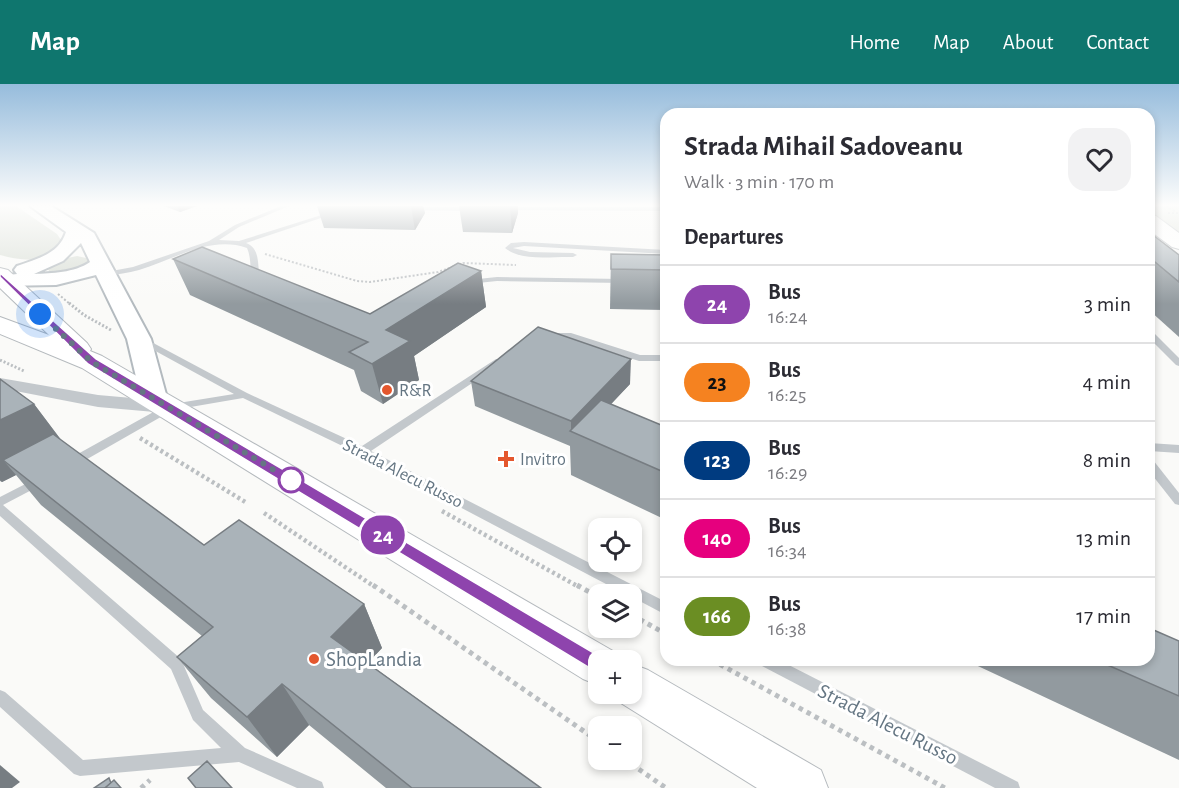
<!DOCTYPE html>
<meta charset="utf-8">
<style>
:root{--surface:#fff;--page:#f2f2f3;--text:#2b2b33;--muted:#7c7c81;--line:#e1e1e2;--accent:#0f766e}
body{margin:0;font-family:"Alegreya Sans",sans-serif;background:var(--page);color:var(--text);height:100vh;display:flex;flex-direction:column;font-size:22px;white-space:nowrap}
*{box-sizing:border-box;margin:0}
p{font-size:20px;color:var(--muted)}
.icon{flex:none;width:33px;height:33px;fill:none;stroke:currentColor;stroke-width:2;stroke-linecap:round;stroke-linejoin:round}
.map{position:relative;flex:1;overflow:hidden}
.panel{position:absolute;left:660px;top:24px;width:495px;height:558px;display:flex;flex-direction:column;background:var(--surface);border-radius:18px;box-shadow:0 3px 9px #0003}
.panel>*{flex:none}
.badge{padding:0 12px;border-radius:20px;font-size:21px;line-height:39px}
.fabs{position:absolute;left:588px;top:434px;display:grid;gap:12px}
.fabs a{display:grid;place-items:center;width:54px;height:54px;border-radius:12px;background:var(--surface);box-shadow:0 3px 9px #0003;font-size:30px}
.you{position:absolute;width:30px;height:30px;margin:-15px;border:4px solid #fff;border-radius:50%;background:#1a73e8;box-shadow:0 0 0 9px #1a73e833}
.map>.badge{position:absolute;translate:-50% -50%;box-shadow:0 0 0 3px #fff}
h2{padding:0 24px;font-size:22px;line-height:54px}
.round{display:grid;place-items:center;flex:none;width:63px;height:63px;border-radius:18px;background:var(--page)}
.overview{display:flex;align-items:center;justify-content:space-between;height:102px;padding:0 24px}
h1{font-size:28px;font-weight:700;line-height:45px}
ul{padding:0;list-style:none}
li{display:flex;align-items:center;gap:18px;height:78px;padding:0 24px;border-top:2px solid var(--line)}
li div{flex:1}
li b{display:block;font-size:22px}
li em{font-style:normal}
li .badge{min-width:66px;font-weight:700;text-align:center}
header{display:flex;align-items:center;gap:36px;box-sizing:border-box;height:84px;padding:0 30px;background:var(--accent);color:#fff}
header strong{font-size:28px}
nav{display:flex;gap:33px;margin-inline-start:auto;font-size:21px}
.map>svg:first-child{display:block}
.green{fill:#dadfd7}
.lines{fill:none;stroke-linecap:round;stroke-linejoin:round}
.secondary-casing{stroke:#b3babf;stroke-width:4}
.primary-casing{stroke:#b5babe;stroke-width:2}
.path-far3{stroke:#bbbfc2;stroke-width:2;stroke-dasharray:2 2;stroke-linecap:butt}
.path-far2{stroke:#bbbfc2;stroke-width:3;stroke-dasharray:2 2;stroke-linecap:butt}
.path-far1{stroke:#bbbfc2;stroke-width:4.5;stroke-dasharray:3 3;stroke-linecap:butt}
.path{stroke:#bbbfc2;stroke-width:5;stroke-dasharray:4.5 4.5;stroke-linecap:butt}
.lane{fill:#c3c8cc;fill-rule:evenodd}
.street{fill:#c3c8cc;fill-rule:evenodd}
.secondary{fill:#fff;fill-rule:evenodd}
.primary{fill:#fff;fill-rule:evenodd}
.wall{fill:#929a9f}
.shaded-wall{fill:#777d82}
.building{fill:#aab3b9;stroke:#777d82;stroke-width:1.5}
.line{fill:#8e44ad;stroke:#fff;stroke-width:1.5}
.walk{stroke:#657683;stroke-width:6;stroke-dasharray:0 10.8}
.poi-dot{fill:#e4572e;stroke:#fff;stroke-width:2}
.stop-dot{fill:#fff;stroke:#8e44ad;stroke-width:3}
.labels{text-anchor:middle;stroke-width:6;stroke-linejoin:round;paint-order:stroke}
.poi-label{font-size:18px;fill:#657683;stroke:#fff;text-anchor:start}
.street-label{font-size:18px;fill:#657683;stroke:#fff}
.near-poi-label{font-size:21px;fill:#657683;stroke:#fff;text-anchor:start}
.near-street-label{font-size:21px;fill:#657683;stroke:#fff}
</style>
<header>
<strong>Map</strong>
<nav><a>Home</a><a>Map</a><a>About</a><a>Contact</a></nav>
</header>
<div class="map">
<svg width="1179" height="704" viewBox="0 0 1179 704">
<rect width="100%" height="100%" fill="#fafaf8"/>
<g class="green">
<path d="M0 122H16L57 150 61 156C55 183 19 176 0 171Z"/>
<path d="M1149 122H1179V150L1149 128Z"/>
<path d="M77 172 86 174 91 183 51 190 46 182 63 175Z"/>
</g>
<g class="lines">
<defs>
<path id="secondary" d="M30 122H51L94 149 151 255 167 314 163 320 154 322 145 320 141 314 127 255 96 191 56 201 0 202V192L17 190 14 186 17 182C37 175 59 170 66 148ZM81 159 90 178C74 189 52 189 34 190L63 177Z"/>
<g id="primary">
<path d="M1149 130 1156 132 1179 149V165L1172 163 1149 146Z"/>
<path d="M0 184 8 186 87 259 91 265 90 267 102 272 613 567 618 576H598V601L583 595 82 284 0 250V233L49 251 0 204Z"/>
<path d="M632 580 648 586 821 686 828 704H757L616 616 613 609H632Z"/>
</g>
</defs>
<use href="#secondary" class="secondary-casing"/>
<use href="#primary" class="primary-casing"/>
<g class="path-far3">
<path d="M1166 122 1176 128"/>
<path d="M1168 129H1179"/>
<path d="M265 170 357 197 370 198 438 188 463 179 516 181"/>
<path d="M58 210 70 220"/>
</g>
<g class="path-far2">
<path d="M69 219 84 231 111 246"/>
<path d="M0 276 24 287"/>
</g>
<g class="path-far1">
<path d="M140 354 247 419"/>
<path d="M442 427 579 503"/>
<path d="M264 429 375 503"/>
</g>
<g class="path">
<path d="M373 501 598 657"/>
<path d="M577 501 598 513"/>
<path d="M632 531 666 550"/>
<path d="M712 576 945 704"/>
<path d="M624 675 666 704"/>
<path d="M141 704 150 696"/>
</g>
<g class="lane">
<path d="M281 122H289L239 143 219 156 239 157 331 128 336 129 246 159C262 165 256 183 261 196L260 198H254C249 187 252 175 247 164 210 151 173 176 139 186 128 189 117 190 106 192L102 190 106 188 133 183 209 157 235 141Z"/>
<path d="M411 123H474L477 125 474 127 409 126V124Z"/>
<path d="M504 123H666V127L502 126V124Z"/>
<path d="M524 158 666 166V170L524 162 513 164 530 168 573 169 577 171 573 173C553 172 522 178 505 164L511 159Z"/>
<path d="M497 193 623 195 627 197 623 199 497 197 468 200 464 198 468 196Z"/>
<path d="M1149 246 1152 247 1179 274V282L1176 281 1149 254Z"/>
<path d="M550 249H571L640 271H666V277H639L570 255 547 254 546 252Z"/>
<path d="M142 253 247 309 362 362 496 275H502L504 277 502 279 371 367 666 518V531L632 513V510H625L359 370 243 314 173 326 75 382H67L66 379 67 376 166 321 234 310 139 258V254Z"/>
<path d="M1149 359 1179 361V369L1149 367Z"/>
<path d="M1149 375 1153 376 1179 409V421L1175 420 1149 387Z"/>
<path d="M39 393 43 394 45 397 43 400 3 421 181 575 203 626 245 664 322 698 324 704H297L239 678 80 692 74 690 0 623V606L5 608 83 676 221 664 193 636 171 585 0 432V413Z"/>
<path d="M758 576H779L1018 698 1020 704H995L760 581Z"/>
</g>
<path class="street" d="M0 294 98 311 166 317 173 319 175 323 173 327 166 329 98 323 0 304Z"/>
<use href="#secondary" class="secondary"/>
<use href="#primary" class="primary"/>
</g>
<g class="wall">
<path d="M164 122H197L180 128Z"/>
<path d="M317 122H423L425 129 415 146 324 144Z"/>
<path d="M459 122H518V129L512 149 463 148Z"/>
<path d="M1149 148 1179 171V253L1149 226Z"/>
<path d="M611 170 666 171V202L664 226 610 225Z"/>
<path d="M173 175 370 230 481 187 486 223 414 272 419 296 383 320 361 307 354 286 190 211Z"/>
<path d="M0 295 34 320 62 357 204 461 364 520 382 564 368 579 541 704H386L309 641 277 673 211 614 177 573 202 552 41 421 16 391 2 398 0 397Z"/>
<path d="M471 297 630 300 611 320 666 343V436L571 391 570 362 475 322Z"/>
<path d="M1179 557V676L965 576H1149Z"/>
</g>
<g class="shaded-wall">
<path d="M177 122H197L180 128Z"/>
<path d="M411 122H423L425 129 415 146Z"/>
<path d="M510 122H518V129L512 149Z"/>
<path d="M481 187 486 223 414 272 419 296 383 320 372 280 386 246Z"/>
<path d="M631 275 630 300 581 352 571 347V337Z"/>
<path d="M34 320 67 364 3 376 16 391 2 398 0 396V336Z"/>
<path d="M364 520 382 564 352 596 331 553Z"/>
<path d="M282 600 309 641 277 673 247 633Z"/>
<path d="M0 681 20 698 12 704H0Z"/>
</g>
<g class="building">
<path d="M1149 148 1179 171V198L1149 173Z"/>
<path d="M202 163 370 230 458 179 481 187 386 246 410 257 372 280 349 268 368 258 173 175Z"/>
<path d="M611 170 666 171V186L611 185Z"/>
<path d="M538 243 631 275 571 337 471 297Z"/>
<path d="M0 295 34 320 0 336Z"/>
<path d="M601 316 666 343V389L570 347Z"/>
<path d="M53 350 204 461 239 436 364 520 331 553 541 704H412L282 600 247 633 177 573 213 543 3 376Z"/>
<path d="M1149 544 1179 557V612L1096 576H1149Z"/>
<path d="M207 677 232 704H196L188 694Z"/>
<path d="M109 694 111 699 105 704H94Z"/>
<path d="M114 696 121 704H105Z"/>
</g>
<linearGradient id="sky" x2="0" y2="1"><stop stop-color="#96bcdc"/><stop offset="0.55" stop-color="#fdfdfc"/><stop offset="1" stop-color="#fdfdfc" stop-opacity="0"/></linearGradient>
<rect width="1179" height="220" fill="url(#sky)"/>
<path class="line" d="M0 189 96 275 604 575 607 581 604 586 598 588 593 586 88 280 0 193Z"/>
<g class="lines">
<path class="walk" d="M40 230 92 278 291 396"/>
</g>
<g class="poi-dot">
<circle cx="387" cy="306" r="6"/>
<path d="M503 366h6v6h6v6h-6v6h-6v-6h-6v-6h6z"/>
<circle cx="314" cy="575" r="6"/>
</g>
<circle class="stop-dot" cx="291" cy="396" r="12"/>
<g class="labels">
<g class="poi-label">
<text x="399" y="312">R&amp;R</text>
<text x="520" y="381">Invitro</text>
</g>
<g class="street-label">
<text transform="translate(403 389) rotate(27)" y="6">Strada Alecu Russo</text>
</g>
<g class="near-poi-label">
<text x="326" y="582">ShopLandia</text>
</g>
<g class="near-street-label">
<text transform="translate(888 640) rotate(27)" y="7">Strada Alecu Russo</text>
</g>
</g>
</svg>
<div class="fabs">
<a><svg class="icon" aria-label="locate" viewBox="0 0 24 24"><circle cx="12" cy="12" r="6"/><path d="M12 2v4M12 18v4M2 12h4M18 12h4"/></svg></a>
<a><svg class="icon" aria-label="layers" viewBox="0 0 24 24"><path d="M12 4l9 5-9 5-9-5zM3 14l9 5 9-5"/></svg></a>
<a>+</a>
<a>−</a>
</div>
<div class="you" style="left:40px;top:230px"></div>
<b class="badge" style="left:383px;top:451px;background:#8e44ad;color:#fff">24</b>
<section class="panel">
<div class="overview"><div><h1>Strada Mihail Sadoveanu</h1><p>Walk · 3 min · 170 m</p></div><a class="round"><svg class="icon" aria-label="heart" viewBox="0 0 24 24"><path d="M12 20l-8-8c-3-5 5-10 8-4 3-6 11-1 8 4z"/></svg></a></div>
<h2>Departures</h2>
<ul>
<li><span class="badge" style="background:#8e44ad;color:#fff">24</span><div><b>Bus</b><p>16:24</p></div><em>3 min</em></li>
<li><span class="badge" style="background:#f58220;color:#111">23</span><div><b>Bus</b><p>16:25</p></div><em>4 min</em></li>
<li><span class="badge" style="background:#003b80;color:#fff">123</span><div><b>Bus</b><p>16:29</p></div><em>8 min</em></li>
<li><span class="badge" style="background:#e6007e;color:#fff">140</span><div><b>Bus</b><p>16:34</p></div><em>13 min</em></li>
<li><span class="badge" style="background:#6b8e23;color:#fff">166</span><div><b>Bus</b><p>16:38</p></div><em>17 min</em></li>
</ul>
</section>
</div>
